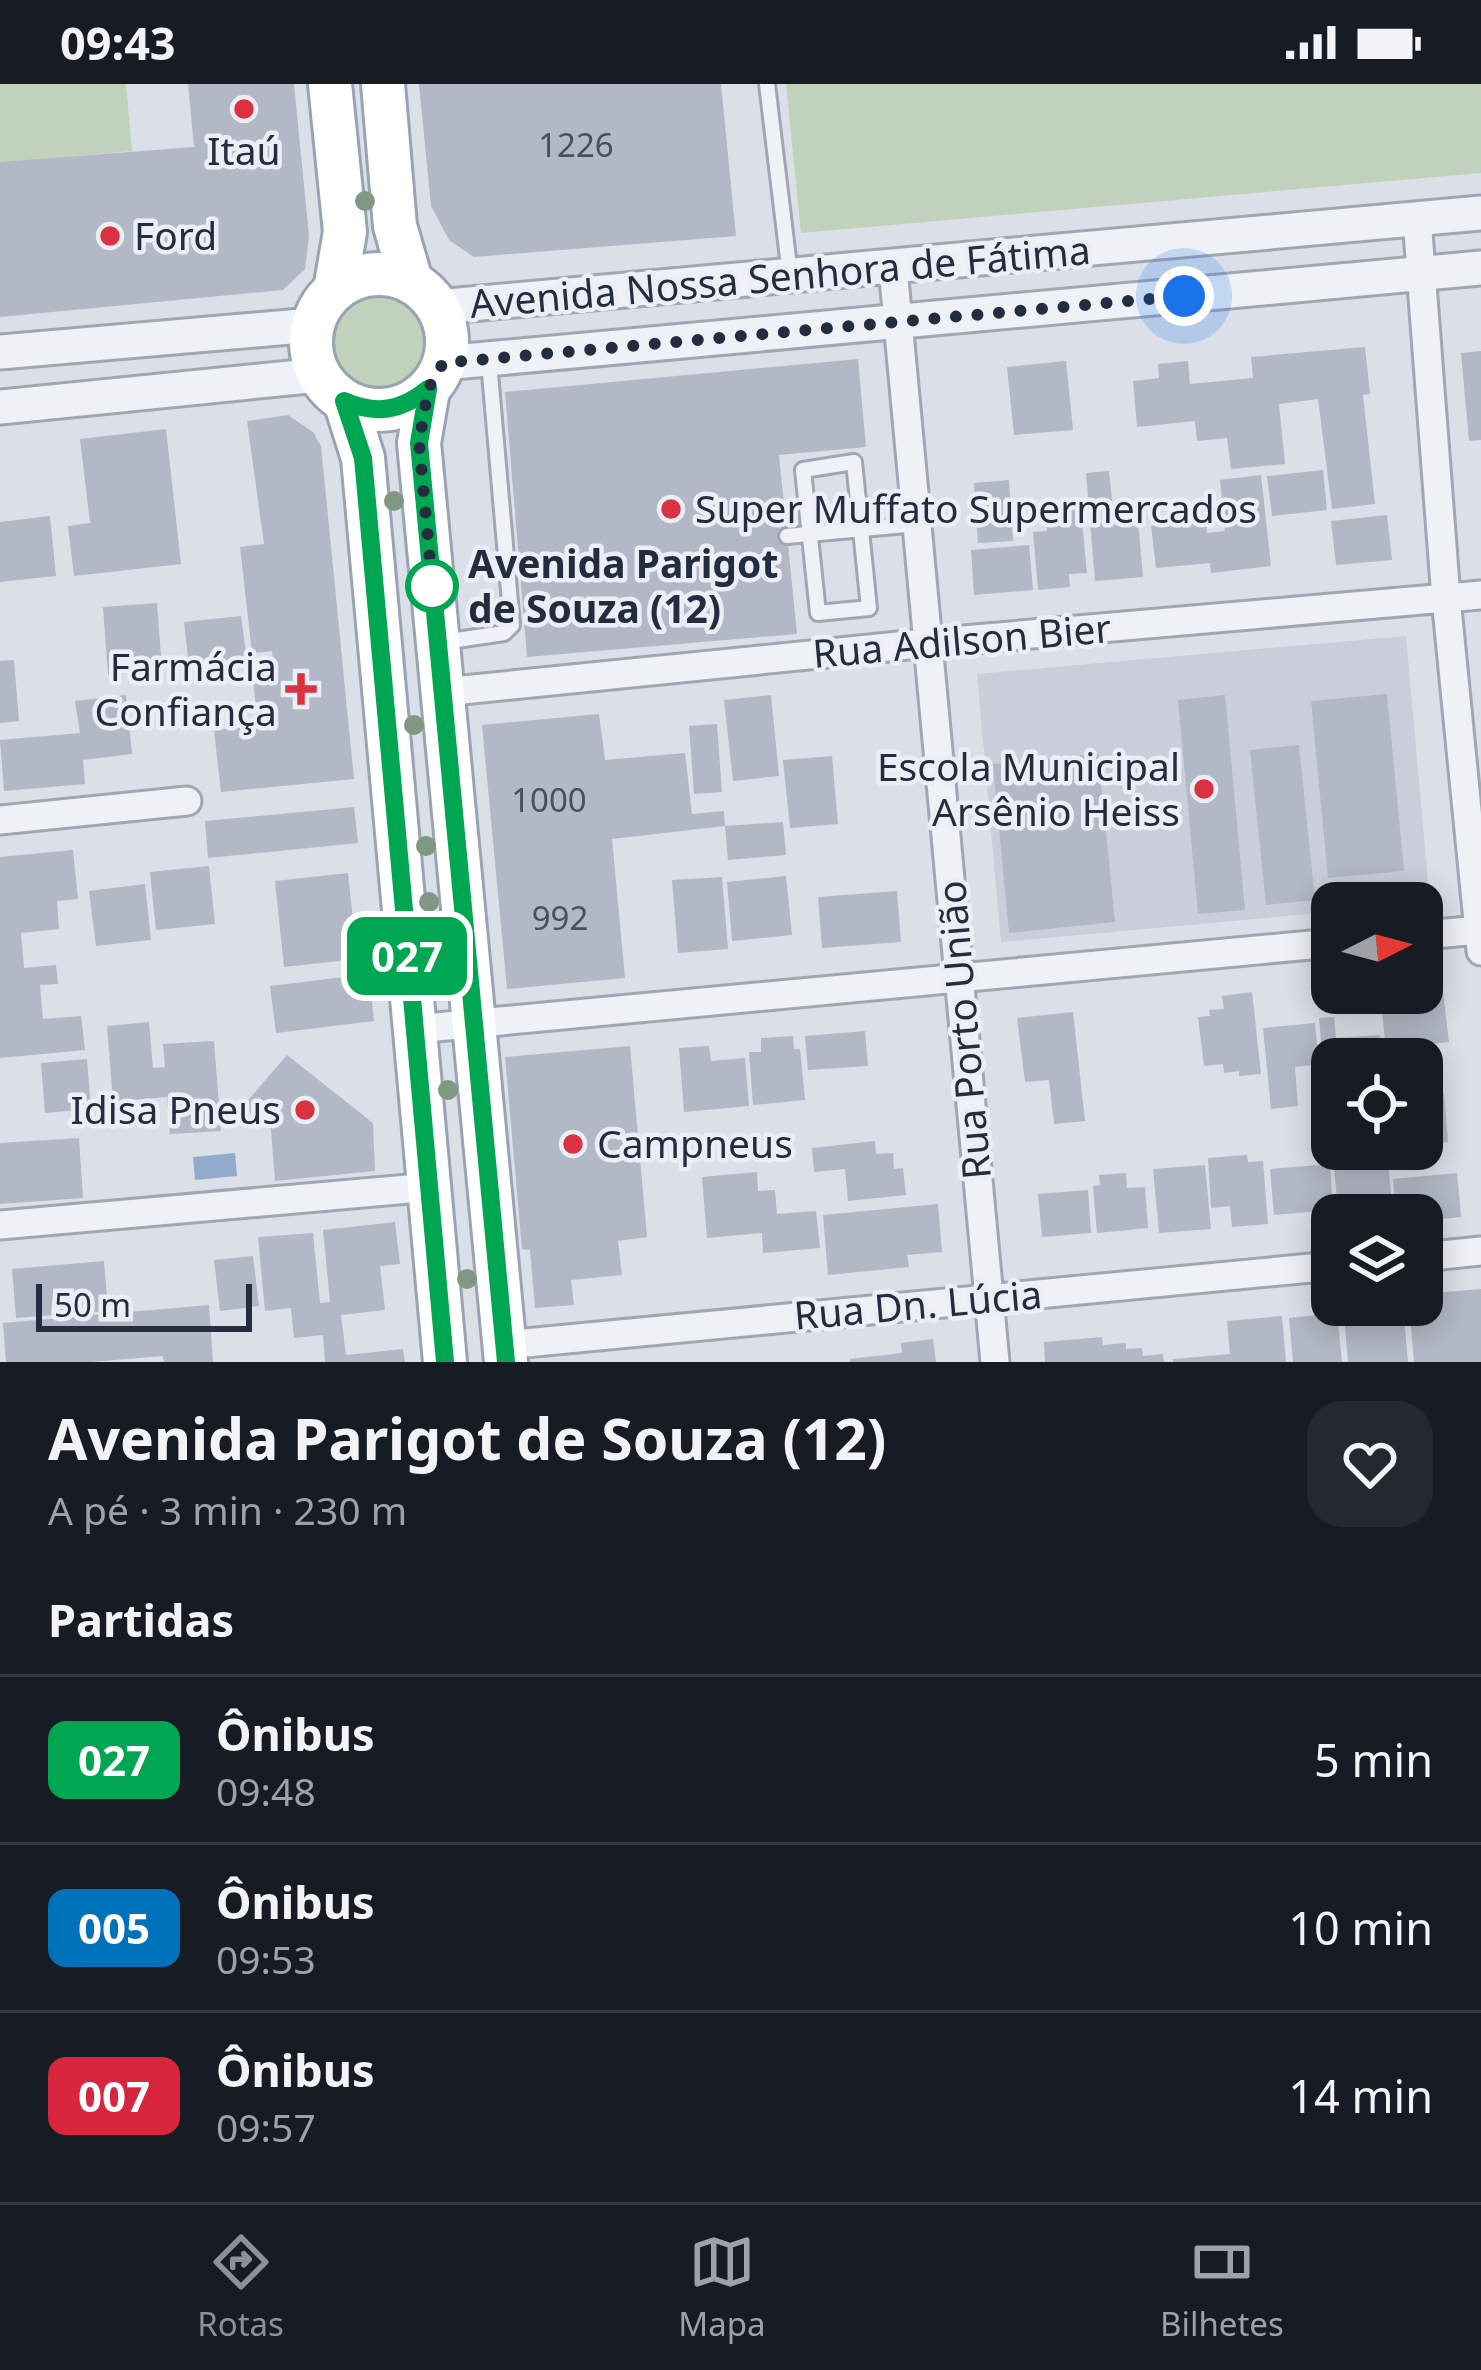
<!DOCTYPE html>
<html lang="pt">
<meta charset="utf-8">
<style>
:root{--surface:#171b24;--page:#242831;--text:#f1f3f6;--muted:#9ea1a6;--line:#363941;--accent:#8c9099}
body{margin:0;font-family:"Noto Sans",sans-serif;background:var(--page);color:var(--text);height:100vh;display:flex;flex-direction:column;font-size:45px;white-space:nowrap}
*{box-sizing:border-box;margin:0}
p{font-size:39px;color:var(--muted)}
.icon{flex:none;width:66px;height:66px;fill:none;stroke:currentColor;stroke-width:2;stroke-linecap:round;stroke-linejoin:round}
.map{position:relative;height:1278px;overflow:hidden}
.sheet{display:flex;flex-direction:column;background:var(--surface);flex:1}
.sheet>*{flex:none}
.badge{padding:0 24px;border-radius:18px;font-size:42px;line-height:78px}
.needle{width:78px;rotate:84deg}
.controls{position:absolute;left:1311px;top:798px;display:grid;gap:24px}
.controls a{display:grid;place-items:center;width:132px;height:132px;border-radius:24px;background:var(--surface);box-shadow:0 6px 30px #0003;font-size:60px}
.scale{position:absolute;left:36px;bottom:30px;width:216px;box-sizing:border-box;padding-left:12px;border:6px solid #242c3f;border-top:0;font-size:33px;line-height:42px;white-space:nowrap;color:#242c3f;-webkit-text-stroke:9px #ebeff5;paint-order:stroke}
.you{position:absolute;width:60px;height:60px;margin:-30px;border:9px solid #fff;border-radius:50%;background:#1a73e8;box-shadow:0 0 0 18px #1a73e833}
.map>.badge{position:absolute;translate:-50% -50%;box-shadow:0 0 0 6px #fff}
h2{padding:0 48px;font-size:45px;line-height:108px}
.round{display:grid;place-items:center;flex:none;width:126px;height:126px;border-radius:36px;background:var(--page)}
.headline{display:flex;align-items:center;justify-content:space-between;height:204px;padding:0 48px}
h1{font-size:57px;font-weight:700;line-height:90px}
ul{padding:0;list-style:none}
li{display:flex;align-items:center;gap:36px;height:168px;padding:0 48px;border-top:3px solid var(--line)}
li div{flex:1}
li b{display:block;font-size:45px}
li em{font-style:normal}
li .badge{min-width:132px;font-weight:700;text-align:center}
.status{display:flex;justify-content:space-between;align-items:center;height:84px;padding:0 60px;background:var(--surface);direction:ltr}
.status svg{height:33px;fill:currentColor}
.dock{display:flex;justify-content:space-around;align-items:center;height:168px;border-top:3px solid var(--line);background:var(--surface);font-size:33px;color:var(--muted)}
.dock a{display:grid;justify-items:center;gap:6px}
.dock .on{color:var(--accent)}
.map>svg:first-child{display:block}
.built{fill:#c9ceda}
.green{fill:#c0d2bc}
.water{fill:#92abcc}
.building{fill:#b2b8c5}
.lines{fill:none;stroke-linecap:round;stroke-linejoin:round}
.service-casing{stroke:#a0a6b2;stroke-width:20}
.minor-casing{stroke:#a0a6b2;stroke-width:33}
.tertiary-casing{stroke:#a0a6b2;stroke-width:39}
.primary-casing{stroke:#9aa3b4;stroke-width:48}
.service{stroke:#eef1f6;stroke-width:14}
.minor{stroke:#eef1f6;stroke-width:27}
.tertiary{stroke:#eef1f6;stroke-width:33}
.primary{stroke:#fff;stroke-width:42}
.tree{fill:#809783}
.line-casing{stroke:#fff;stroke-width:27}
.line{stroke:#00a651;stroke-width:18}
.walk{stroke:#242c3f;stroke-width:12;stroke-dasharray:0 21.6}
.poi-dot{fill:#db3241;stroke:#ebeff5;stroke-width:4.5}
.stop-dot{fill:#fff;stroke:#00a651;stroke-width:6}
.labels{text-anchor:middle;stroke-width:9;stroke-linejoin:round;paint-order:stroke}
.number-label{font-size:33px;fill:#484f60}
.poi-label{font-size:39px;fill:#242c3f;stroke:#ebeff5;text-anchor:start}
.street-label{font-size:39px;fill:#242c3f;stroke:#ebeff5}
.stop-label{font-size:39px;font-weight:bold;fill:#242c3f;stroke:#ebeff5;text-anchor:start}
</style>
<div class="status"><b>09:43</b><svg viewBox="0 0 49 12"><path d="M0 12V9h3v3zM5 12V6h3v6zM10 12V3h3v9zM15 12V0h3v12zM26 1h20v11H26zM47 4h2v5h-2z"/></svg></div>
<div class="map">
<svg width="1481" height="1278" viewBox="0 0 1481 1278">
<rect width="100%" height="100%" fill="#dbdfe8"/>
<path class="built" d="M1406 552 1430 820 1332 819V828L1001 858 977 590Z"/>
<g class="green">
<path d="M0 0H126L132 67 0 79Z"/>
<path d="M786 0H1481V89L801 149Z"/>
<circle cx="379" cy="258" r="54"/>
</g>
<path class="water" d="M235 1069 237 1092 195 1096 193 1073Z"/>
<g class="building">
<path d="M188 0H294L309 152 305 185 283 206 0 233V78L194 63Z"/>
<path d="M419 0H721L736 152 474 173 449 156 431 122Z"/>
<path d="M1365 263 1370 310 1363 311 1375 420 1332 425 1318 315 1279 320 1285 380 1231 385 1227 354 1197 357 1195 337 1137 343 1133 297 1159 294 1158 280 1188 277 1190 300 1253 294 1251 273Z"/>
<path d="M1481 267V356L1469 357 1461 269Z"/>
<path d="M858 275 866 363 779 371 797 550 527 573 505 308Z"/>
<path d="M1066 277 1073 346 1014 351 1007 283Z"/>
<path d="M288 331 313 348 321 362 354 695 221 708 214 646 258 642 252 588 274 585 272 567 252 569 240 463 264 460 247 337Z"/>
<path d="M166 345 181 480 74 492 68 442 90 439 80 355Z"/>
<path d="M1323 386 1327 426 1272 432 1267 392Z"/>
<path d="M1109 387 1113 427 1124 426 1125 438 1138 437 1143 493 1095 497 1086 389Z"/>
<path d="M1261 391 1271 482 1211 489 1210 479 1156 484 1151 442 1206 436 1207 449 1225 447 1220 396Z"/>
<path d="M1009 396 1013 457 978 459 974 399Z"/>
<path d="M1080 417 1087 489 1069 490 1070 503 1038 506 1033 448 1047 447 1044 420Z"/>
<path d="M1387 431 1392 476 1336 481 1331 437Z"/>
<path d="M50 432 56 492 0 498V438Z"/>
<path d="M1029 461 1033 506 974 511 971 466Z"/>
<path d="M157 519 162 587 108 591 103 523Z"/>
<path d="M241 532 247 577 189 583 184 538Z"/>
<path d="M14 576 19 637 0 639V577Z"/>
<path d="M1387 610 1404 787 1328 794 1311 617Z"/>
<path d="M126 611 132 670 83 676 85 700 4 707 0 656 80 649 75 617Z"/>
<path d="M771 611 779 692 733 697 724 616Z"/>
<path d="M1225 611 1245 826 1198 830 1178 616Z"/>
<path d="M599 630 605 676 685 669 692 730 724 727 725 742 612 755 625 894 507 905 482 641Z"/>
<path d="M717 640 722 708 694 710 689 642Z"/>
<path d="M1299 661 1315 816 1266 821 1250 666Z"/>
<path d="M1098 670 1115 838 1009 849 993 680Z"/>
<path d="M832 672 838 740 790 744 783 676Z"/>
<path d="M354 723 358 759 208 774 205 737Z"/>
<path d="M783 738 786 771 728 776 725 742Z"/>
<path d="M73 766 78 815 57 817 59 845 21 849 24 884 56 881 58 900 40 901 43 935 81 932 85 966 0 974V773Z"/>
<path d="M209 782 215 840 156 846 150 788Z"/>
<path d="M348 789 357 875 284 883 275 797Z"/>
<path d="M786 792 792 851 732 857 727 798Z"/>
<path d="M722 793 728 865 678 869 672 796Z"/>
<path d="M145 800 151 856 96 862 89 807Z"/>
<path d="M897 807 901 858 822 864 818 813Z"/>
<path d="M1440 881 1449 958 1386 965 1380 910 1422 909V883Z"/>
<path d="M369 890 374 937 276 949 270 902Z"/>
<path d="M1252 908 1261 990 1239 992V987L1224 989 1223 980 1204 982 1198 933 1210 932 1209 926 1224 925 1222 912Z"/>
<path d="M1073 928 1085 1037 1054 1040 1049 996 1025 998 1017 934Z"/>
<path d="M1334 933 1336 954 1380 951 1382 975H1332V1003L1325 1004 1319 934Z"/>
<path d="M149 938 153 984 165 983 163 960 214 957 221 1047 170 1050 167 1013 113 1018 107 942Z"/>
<path d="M1315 939 1319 980 1295 983 1298 1022 1271 1025 1263 944Z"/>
<path d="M865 947 868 982 808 986 805 952Z"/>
<path d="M793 952 794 965H800L805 1016 753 1021 749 968H761V954Z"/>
<path d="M630 962 647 1153 618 1157 622 1191 571 1196 574 1221 535 1224 530 1166 522 1165 505 973Z"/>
<path d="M709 962 711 977 745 974 749 1022 684 1028 679 964Z"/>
<path d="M287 971 373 1039 375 1087 275 1097 271 1046 243 1022Z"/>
<path d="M87 975 91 1025 45 1029 41 979Z"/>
<path d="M1444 1010 1448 1058 1422 1061V1012Z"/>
<path d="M79 1054 83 1114 0 1120V1059Z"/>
<path d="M875 1057 876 1070 893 1069 894 1085 903 1084 906 1111 848 1117 845 1085 814 1088 812 1064Z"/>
<path d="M1361 1065H1387L1392 1122 1338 1127 1334 1084 1363 1080Z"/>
<path d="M1247 1071 1248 1078 1263 1077 1268 1140 1232 1143 1230 1122 1211 1124 1208 1074Z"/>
<path d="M1330 1080 1333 1126 1274 1131 1270 1085Z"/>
<path d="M1205 1081 1211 1145 1159 1149 1153 1085Z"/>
<path d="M757 1088 758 1107 775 1106 777 1130 816 1127 820 1164 763 1169 762 1149 707 1154 702 1093Z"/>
<path d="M1126 1089 1127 1104 1145 1103 1148 1144 1097 1149 1093 1102 1100 1101 1099 1091Z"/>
<path d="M1457 1089 1461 1133 1422 1137V1131H1396L1393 1095Z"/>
<path d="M1088 1106 1091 1149 1042 1153 1038 1110Z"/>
<path d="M938 1120 942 1168 907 1171 909 1183 828 1191 823 1131Z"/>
<path d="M395 1138 400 1180 380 1182 385 1226 341 1231 346 1271 403 1265 405 1278H325L323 1251 294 1254 291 1224 265 1227 258 1153 313 1149 320 1219 330 1218 323 1146Z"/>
<path d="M253 1172 259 1222 220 1227 214 1176Z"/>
<path d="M104 1177 108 1227 16 1234 12 1185Z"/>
<path d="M1481 1205V1278H1414L1409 1221H1422V1210Z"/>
<path d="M209 1221 213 1278H164L163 1272 91 1278H6L3 1239Z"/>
<path d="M1403 1224 1408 1278H1348L1344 1230Z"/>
<path d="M1337 1229 1342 1278H1293L1289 1234Z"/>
<path d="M1282 1232 1286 1278H1173V1275L1230 1270 1227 1237Z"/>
<path d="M1102 1253 1103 1261 1126 1259V1265L1142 1264 1143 1272 1163 1270 1164 1278H1045L1044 1258Z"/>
<path d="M933 1255 936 1278H850V1275L902 1269 901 1259Z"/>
</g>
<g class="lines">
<defs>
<g id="service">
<path d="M767 0 790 191"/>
<path d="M854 378 869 524 818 529 803 386Z"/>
<path d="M787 452 917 440"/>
<path d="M443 558 504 549 512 541 489 278"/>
</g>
<g id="minor">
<path d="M1417 135 1446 514 1481 867"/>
<path d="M893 184 995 1278"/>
<path d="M443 608 928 559 1481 511"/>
<path d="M0 736 187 717"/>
<path d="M1422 851 1481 846"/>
<path d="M415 945 1332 859"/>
<path d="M0 1141 431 1103"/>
<path d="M1422 1173 1481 1167"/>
<path d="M504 1261 1332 1182"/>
</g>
<g id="tertiary">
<path d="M437 223 1481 129"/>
<path d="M0 268 313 241"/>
<path d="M443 279 1481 184"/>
<path d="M0 323 319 291"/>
</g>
<g id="primary">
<path d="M330 0 345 148 335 206"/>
<path d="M383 0 395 142 411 197"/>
<circle cx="379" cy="258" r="68"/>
<path d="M428 306 419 359 506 1278"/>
<path d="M345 317 363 374 445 1278"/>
</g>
</defs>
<use href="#service" class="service-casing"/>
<use href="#minor" class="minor-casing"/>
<use href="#tertiary" class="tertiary-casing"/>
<use href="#primary" class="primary-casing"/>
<use href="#service" class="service"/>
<use href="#minor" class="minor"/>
<use href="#tertiary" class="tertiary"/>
<use href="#primary" class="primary"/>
</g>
<g class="tree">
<circle cx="365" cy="117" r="10"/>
<circle cx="394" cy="417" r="10"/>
<circle cx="414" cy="641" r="10"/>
<circle cx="426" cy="762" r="10"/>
<circle cx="429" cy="818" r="10"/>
<circle cx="448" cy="1006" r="10"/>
<circle cx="467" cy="1195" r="10"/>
</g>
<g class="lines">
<defs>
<path id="line" d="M445 1278 363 374 344 317C376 331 401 327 428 305L419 359 506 1278"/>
</defs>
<use href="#line" class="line-casing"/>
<use href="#line" class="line"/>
<path class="walk" d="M432 502 434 519 419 359 428 305 443 279 1184 212"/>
</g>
<g class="poi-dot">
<circle cx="244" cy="25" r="12"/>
<circle cx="110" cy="152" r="12"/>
<circle cx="671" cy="425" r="12"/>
<path d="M295 587h12v12h12v12h-12v12h-12v-12h-12v-12h12z"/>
<circle cx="1204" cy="705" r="12"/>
<circle cx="305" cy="1026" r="12"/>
<circle cx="573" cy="1060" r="12"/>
</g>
<circle class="stop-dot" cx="432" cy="502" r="24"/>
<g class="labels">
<g class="number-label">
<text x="576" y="73">1226</text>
<text x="549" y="728">1000</text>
<text x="560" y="846">992</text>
</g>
<g class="poi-label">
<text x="244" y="81" text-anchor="middle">Itaú</text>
<text x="134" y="166">Ford</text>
<text x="695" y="439">Super Muffato Supermercados</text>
<text x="277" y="597" text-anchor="end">Farmácia<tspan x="277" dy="45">Confiança</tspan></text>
<text x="1180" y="697" text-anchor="end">Escola Municipal<tspan x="1180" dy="45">Arsênio Heiss</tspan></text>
<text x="281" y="1040" text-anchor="end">Idisa Pneus</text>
<text x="597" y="1074">Campneus</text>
</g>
<g class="street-label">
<text transform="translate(780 193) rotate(-5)" y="14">Avenida Nossa Senhora de Fátima</text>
<text transform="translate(962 557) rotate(-5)" y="14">Rua Adilson Bier</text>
<text transform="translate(964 946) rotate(-95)" y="14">Rua Porto União</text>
<text transform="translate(918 1221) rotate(-5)" y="14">Rua Dn. Lúcia</text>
</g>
<g class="stop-label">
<text x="468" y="494">Avenida Parigot<tspan x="468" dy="45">de Souza (12)</tspan></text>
</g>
</g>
</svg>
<div class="controls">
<a><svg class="needle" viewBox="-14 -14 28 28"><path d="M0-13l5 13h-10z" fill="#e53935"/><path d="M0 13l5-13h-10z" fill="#9ea1a6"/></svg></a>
<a><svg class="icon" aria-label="locate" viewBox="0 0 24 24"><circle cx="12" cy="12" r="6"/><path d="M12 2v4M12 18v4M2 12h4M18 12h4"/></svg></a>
<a><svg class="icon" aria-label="layers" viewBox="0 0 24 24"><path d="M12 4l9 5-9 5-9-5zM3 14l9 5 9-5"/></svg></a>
</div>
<div class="scale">50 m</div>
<div class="you" style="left:1184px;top:212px"></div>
<b class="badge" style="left:407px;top:872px;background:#00a651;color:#fff">027</b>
</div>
<section class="sheet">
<div class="headline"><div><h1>Avenida Parigot de Souza (12)</h1><p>A pé · 3 min · 230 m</p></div><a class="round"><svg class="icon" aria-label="heart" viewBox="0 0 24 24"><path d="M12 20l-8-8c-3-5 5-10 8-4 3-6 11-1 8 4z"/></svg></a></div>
<h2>Partidas</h2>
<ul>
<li><span class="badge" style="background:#00a651;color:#fff">027</span><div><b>Ônibus</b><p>09:48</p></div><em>5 min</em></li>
<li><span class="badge" style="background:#0072bc;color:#fff">005</span><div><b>Ônibus</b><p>09:53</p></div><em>10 min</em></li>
<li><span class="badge" style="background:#d7263d;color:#fff">007</span><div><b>Ônibus</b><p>09:57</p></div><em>14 min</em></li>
</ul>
</section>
<nav class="dock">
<a class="on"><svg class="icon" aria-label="directions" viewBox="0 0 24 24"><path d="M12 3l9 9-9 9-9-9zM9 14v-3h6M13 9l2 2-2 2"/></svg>Rotas</a>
<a><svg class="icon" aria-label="map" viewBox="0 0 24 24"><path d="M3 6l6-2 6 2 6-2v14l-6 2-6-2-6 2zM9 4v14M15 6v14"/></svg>Mapa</a>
<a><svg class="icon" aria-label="tickets" viewBox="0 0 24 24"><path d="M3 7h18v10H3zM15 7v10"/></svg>Bilhetes</a>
</nav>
